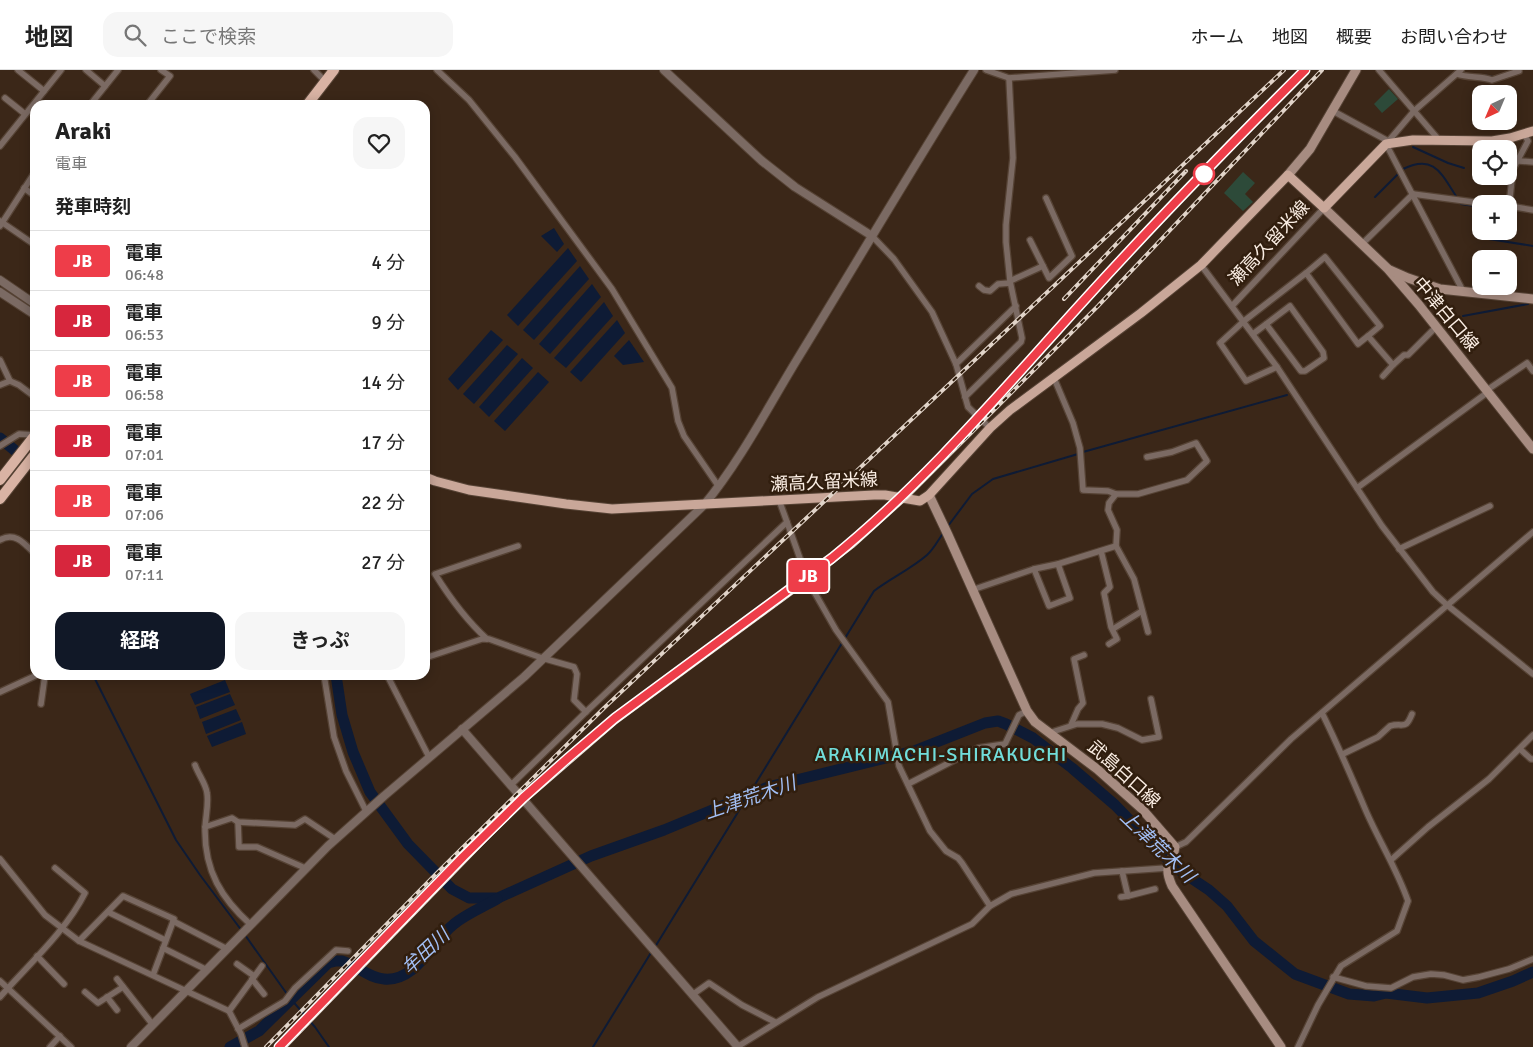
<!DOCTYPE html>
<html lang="ja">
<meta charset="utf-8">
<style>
:root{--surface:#fff;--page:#f6f6f6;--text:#222;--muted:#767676;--line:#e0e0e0;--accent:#111827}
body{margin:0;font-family:Signika,"Noto Sans JP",sans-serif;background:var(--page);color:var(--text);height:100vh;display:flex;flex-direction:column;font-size:19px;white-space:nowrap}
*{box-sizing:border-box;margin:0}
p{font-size:16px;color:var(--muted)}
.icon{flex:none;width:28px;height:28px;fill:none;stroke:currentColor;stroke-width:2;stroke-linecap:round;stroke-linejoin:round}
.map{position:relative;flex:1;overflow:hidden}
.side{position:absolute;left:30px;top:30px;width:400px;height:580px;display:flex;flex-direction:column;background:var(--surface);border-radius:15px;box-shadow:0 2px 12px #0003}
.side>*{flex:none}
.badge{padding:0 10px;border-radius:4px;font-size:18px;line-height:32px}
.needle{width:32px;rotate:224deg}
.buttons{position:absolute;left:1472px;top:15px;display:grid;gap:10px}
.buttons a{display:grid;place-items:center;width:45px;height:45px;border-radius:10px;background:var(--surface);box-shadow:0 2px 12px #0003;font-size:25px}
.map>.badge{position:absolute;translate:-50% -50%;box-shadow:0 0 0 2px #fff}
h2{padding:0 25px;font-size:19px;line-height:45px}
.round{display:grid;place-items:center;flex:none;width:52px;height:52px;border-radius:15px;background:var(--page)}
.head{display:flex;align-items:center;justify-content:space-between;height:85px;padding:0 25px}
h1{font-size:24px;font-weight:700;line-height:38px}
.cta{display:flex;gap:10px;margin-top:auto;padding:10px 25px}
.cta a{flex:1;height:58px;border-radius:15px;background:var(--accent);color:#fff;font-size:20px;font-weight:700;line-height:58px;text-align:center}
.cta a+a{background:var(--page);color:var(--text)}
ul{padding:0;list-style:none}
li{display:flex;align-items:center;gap:15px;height:60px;padding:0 25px;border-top:1px solid var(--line)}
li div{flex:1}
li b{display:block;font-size:19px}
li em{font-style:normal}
li .badge{min-width:55px;font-weight:700;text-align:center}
header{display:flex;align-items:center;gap:30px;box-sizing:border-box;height:70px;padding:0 25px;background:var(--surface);border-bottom:1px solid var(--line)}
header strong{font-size:24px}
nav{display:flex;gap:28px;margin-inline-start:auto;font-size:18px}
.search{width:350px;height:45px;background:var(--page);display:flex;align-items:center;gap:12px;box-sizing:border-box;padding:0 18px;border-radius:15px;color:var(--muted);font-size:19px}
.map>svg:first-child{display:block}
.green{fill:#2d4a39}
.water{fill:#0e1b35}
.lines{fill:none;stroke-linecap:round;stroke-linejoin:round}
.stream{stroke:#0e1b35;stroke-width:2}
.river{stroke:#0e1b35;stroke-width:11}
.minor-casing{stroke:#564335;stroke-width:8}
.tertiary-casing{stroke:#564335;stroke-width:10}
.secondary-casing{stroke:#564335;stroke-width:11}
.primary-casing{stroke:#564335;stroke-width:11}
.trunk-casing{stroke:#564335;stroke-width:12}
.minor{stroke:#7b6a63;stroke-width:5.5}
.tertiary{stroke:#7b6a63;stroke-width:8}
.secondary{stroke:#a78c81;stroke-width:9}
.primary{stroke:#c9a799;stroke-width:9}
.trunk{stroke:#d9b3a4;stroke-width:10}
.rail-casing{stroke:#e1d4c9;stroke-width:4}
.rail{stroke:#311e0e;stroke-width:2;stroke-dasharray:5.5;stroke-linecap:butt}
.line-casing{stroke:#fff;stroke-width:11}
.line{stroke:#ee3d49;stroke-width:8}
.stop-dot{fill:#fff;stroke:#ee3d49;stroke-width:2.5}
.labels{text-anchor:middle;stroke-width:5;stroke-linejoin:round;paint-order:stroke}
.street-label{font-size:18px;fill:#fbeee4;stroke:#311e0e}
.water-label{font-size:19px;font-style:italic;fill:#a2bff5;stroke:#311e0e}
.quarter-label{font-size:20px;letter-spacing:1px;fill:#71ddda;stroke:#311e0e}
</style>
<header>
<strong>地図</strong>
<div class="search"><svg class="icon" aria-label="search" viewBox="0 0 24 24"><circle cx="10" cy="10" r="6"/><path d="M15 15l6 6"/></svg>ここで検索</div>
<nav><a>ホーム</a><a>地図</a><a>概要</a><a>お問い合わせ</a></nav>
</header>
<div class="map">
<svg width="1533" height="977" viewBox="0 0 1533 977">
<rect width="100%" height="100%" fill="#3b2718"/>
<g class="green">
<path d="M1389 19 1398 29 1382 43 1374 34Z"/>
<path d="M1243 102 1255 113 1245 124 1253 132 1243 141 1224 123Z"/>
</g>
<g class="water">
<path d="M554 158 564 174 557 182 541 166Z"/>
<path d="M568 178 577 191 518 256 507 245Z"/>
<path d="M580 196 589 209 534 270 523 260Z"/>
<path d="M592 214 601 227 550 284 539 274Z"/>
<path d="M604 232 613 246 566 298 554 288Z"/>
<path d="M617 250 625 263 581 312 570 302Z"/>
<path d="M491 260 503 270 458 320 448 309Z"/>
<path d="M629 270 644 292 623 295 614 286Z"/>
<path d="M507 275 518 284 474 334 463 324Z"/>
<path d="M522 288 533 298 489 347 479 337Z"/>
<path d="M538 302 549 312 505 361 494 351Z"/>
<path d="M225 610 230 622 195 635 190 624Z"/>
<path d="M230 624 235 635 200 649 196 637Z"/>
<path d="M236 639 241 650 206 664 202 652Z"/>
<path d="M242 652 246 664 212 677 207 666Z"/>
</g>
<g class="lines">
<g class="stream">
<path d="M1483 5 1493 7"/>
<path d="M1413 77 1448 93 1464 98"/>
<path d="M1403 99C1434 84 1441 103 1456 126"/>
<path d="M1375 127 1399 103"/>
<path d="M1461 134 1481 137"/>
<path d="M1490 161 1489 169 1533 176"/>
<path d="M1463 246 1528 234"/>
<path d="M1083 382 1287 325"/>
<path d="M948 456 972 424 993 409 1078 384"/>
<path d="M93 605 176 770 200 805 242 861"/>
<path d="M245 865 287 924"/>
<path d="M655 877 874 521C891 508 911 499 927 485 934 479 938 470 944 462"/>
<path d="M290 928 315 957 329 977"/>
<path d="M593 977 652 881"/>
</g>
<g class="river">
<path d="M0 368 24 388 35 393"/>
<path d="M336 605 342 645 353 682 370 722 408 774 452 819 469 828H498L591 786 664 760 768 717 914 681 985 653 998 651 1006 654 1033 668 1072 698 1115 735 1176 798 1209 820 1227 836 1254 871 1295 904 1349 924 1374 926 1386 923 1427 928 1478 923 1513 911 1533 902"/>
<path d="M230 977 259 961 328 893 336 891H342C356 895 369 908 384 909 417 912 431 872 454 854 466 844 483 837 497 829"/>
</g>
<defs>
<g id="minor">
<path d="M18 0 44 21"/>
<path d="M86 0 105 16"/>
<path d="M314 0 325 11"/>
<path d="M437 0 469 30 515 87 612 219 672 318 678 351 684 366 719 417"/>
<path d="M986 0 1009 8 1115 0"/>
<path d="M1379 0 1439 70"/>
<path d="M1461 0 1414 41 1386 74 1463 221"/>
<path d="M1457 4C1468 8 1482 6 1492 10L1519 1"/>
<path d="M5 28 25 44"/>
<path d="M90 35 118 0"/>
<path d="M147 35 170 6 161 0"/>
<path d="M1333 41 1388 71"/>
<path d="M0 76 61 0"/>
<path d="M1519 91 1533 92"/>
<path d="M24 118 35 126"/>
<path d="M1413 124 1488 134"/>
<path d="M1509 136 1533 140"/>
<path d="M1509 137 1513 99 1528 71 1524 64"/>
<path d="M0 151 35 175"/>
<path d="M0 156 35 102"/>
<path d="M872 166 894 189 932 242 956 294 968 337 990 358"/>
<path d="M1030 170 1049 208 1072 186 1046 128"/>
<path d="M1362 174 1413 124"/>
<path d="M1201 195 1277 297 1382 456 1433 522 1447 535 1533 604"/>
<path d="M1306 203 1325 187 1380 256 1368 266"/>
<path d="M1010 211 1043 196"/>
<path d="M979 216 984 220 990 221 998 214 1010 213"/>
<path d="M1232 236 1324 138"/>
<path d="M1253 264 1290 236 1323 282 1324 288 1305 301H1301L1266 254"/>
<path d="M0 290 10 311 19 315 35 327"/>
<path d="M956 294 1016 236"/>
<path d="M1277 297 1246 311 1220 273 1244 251 1306 203 1358 274 1368 266 1393 295 1404 285H1408L1436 257"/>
<path d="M1383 306 1393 295"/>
<path d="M1054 308 1073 353 1080 378 1083 420 1108 421 1116 424 1109 433 1108 440 1117 460 1116 476 1134 509 1148 562"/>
<path d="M0 315 10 311"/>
<path d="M1487 320 1527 293 1533 301"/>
<path d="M965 327 1021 272 1022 268 1010 211 1006 172V155L1013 88 1009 8"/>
<path d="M0 376 19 364 35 365"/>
<path d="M1357 418 1488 322"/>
<path d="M1116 424H1138L1187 410 1207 391 1196 373 1172 382 1147 387"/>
<path d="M787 452 808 511 836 560 888 632 899 696 930 761 946 781 958 788 962 793 990 836"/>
<path d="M0 470C15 461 25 474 35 484"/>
<path d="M1399 479 1490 436"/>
<path d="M1101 481 1110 517 1104 523 1111 557 1117 569 1109 574"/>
<path d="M1034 499 1049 536 1070 528 1058 494"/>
<path d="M972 520 1034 499 1058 494 1116 476"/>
<path d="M1113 559 1142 541"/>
<path d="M487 569C466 550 450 528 435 504L518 476"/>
<path d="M425 588 482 569H489L542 588 574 597 577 604 574 630 586 642"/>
<path d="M324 605 334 667 346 701 366 741"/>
<path d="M387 605 429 687"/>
<path d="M0 622 37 605"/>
<path d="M41 634 45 605"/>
<path d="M1071 655 1078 639 1083 633 1074 589 1084 585"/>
<path d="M1049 663 1077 654H1102L1118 658 1142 670 1159 667 1151 629"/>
<path d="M1520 679 1531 689H1533"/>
<path d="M1343 684 1378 667 1390 656C1404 652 1405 661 1412 644"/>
<path d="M195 695C198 704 206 714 207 723 209 735 205 748 205 761 205 801 221 828 251 855"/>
<path d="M908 714 978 678 1005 674 1019 645 1027 641"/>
<path d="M511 715 589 639 787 452 779 430"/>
<path d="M238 752 239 777H257L305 798"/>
<path d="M205 757 232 748 238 752 295 755 305 749 335 769"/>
<path d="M1175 777 1186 772 1291 669 1533 462"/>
<path d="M0 789 45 845 79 871 229 941 241 964 245 977"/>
<path d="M1391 790 1428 757 1489 709 1533 665"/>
<path d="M1122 801 1128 826 1155 819"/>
<path d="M1121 827 1128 826"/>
<path d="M108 842 165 870"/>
<path d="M173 851 227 879"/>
<path d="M79 871 123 826 174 849 153 905"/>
<path d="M163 878 207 900"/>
<path d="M37 886 64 914"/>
<path d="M237 894 254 906"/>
<path d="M1333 907 1366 916 1391 918 1413 907 1431 904 1444 905 1463 910 1479 907 1509 899 1533 889"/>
<path d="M117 909 153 955"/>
<path d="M252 909 264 924"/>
<path d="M0 911 71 977"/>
<path d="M85 922 98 933 123 917"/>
<path d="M692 925 709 913 742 935 775 952"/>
<path d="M0 927C28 895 66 861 85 823L55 798"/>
<path d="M107 927 117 940"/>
<path d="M229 941 262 896"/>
<path d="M238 959 285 931 295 918 336 880 348 881"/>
<path d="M50 977 60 966"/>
<path d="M737 977 818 927 972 854 990 836 1011 824 1094 803 1167 798"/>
<path d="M1298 977 1318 935 1341 896 1397 861 1408 831C1397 799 1379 771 1366 741 1352 708 1338 675 1322 643"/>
</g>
<g id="tertiary">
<path d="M664 0 762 91 795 117 872 166"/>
<path d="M0 210 35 234"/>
<path d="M0 222 35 245"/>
<path d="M462 659 738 977"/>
<path d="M131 977 328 776 384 726 524 607 704 435C741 390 768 337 798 288 857 192 914 95 974 0"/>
</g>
<g id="secondary">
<path d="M1288 105 1310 79 1356 0"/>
<path d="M1324 138 1388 199 1419 235 1533 379"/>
<path d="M1390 200 1408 208 1440 219 1533 229"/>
<path d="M929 425 948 465 1027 641 1035 652 1097 699 1142 739 1175 777C1173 797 1162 793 1172 816L1281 977"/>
</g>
<path id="primary" d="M425 407 435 411 469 420 566 434 612 439 874 425H885L920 431 929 425 990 358 1010 340 1141 243 1201 195 1288 105 1324 138 1386 74 1413 70 1492 71 1510 68 1533 61"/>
<g id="trunk">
<path d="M307 35 334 0"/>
<path d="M0 410 35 365"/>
<path d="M0 429 35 384"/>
</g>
</defs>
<use href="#minor" class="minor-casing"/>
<use href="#tertiary" class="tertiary-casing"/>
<use href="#secondary" class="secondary-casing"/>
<use href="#primary" class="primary-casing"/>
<use href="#trunk" class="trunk-casing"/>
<use href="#minor" class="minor"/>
<use href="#tertiary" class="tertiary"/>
<use href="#secondary" class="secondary"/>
<use href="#primary" class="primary"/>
<use href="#trunk" class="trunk"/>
<defs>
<g id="rail">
<path d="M1064 229 1186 101"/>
<path d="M962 364 1032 290 1089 225 1305 0"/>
<path d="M266 977 435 805 604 638 1284 0"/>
<path d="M285 977 488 767 525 731 615 653 808 511 853 476 906 428 1098 236 1322 0"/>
</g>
</defs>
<use href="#rail" class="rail-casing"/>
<use href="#rail" class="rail"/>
</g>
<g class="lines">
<defs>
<path id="line" d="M279 977 463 787 523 728 568 688 615 648 832 488C927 411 1006 316 1088 226 1158 149 1231 74 1305 0"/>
</defs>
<use href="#line" class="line-casing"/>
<use href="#line" class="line"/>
</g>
<circle class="stop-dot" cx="1204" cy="104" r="10"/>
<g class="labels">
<g class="street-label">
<text transform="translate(1269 173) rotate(-47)" y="6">瀬高久留米線</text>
<text transform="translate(1446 244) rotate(50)" y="6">中津白口線</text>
<text transform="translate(824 412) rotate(-3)" y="6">瀬高久留米線</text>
<text transform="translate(1124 704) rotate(42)" y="6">武島白口線</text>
</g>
<g class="water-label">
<text transform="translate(750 727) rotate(-19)" y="7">上津荒木川</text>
<text transform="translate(1158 776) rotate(44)" y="7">上津荒木川</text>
<text transform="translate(425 881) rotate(-43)" y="7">牟田川</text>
</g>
<g class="quarter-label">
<text x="941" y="691">ARAKIMACHI-SHIRAKUCHI</text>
</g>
</g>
</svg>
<div class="buttons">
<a><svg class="needle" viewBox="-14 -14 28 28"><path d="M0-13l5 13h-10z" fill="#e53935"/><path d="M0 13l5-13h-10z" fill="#767676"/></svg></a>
<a><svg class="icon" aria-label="locate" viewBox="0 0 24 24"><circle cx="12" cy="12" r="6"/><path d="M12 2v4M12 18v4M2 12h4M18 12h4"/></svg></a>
<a>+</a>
<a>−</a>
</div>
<b class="badge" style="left:808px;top:506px;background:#ee3d49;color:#fff">JB</b>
<section class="side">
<div class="head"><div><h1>Araki</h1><p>電車</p></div><a class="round"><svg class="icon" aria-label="heart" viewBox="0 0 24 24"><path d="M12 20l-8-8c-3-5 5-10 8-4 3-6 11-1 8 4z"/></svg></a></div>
<h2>発車時刻</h2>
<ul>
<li><span class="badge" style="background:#ee3d49;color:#fff">JB</span><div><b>電車</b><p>06:48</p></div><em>4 分</em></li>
<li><span class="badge" style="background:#d7263d;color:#fff">JB</span><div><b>電車</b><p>06:53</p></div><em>9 分</em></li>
<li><span class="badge" style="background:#ee3d49;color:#fff">JB</span><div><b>電車</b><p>06:58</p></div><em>14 分</em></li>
<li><span class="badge" style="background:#d7263d;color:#fff">JB</span><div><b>電車</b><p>07:01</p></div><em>17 分</em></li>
<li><span class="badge" style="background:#ee3d49;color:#fff">JB</span><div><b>電車</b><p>07:06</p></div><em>22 分</em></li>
<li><span class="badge" style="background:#d7263d;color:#fff">JB</span><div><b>電車</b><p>07:11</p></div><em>27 分</em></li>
</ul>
<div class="cta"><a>経路</a><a>きっぷ</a></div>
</section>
</div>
